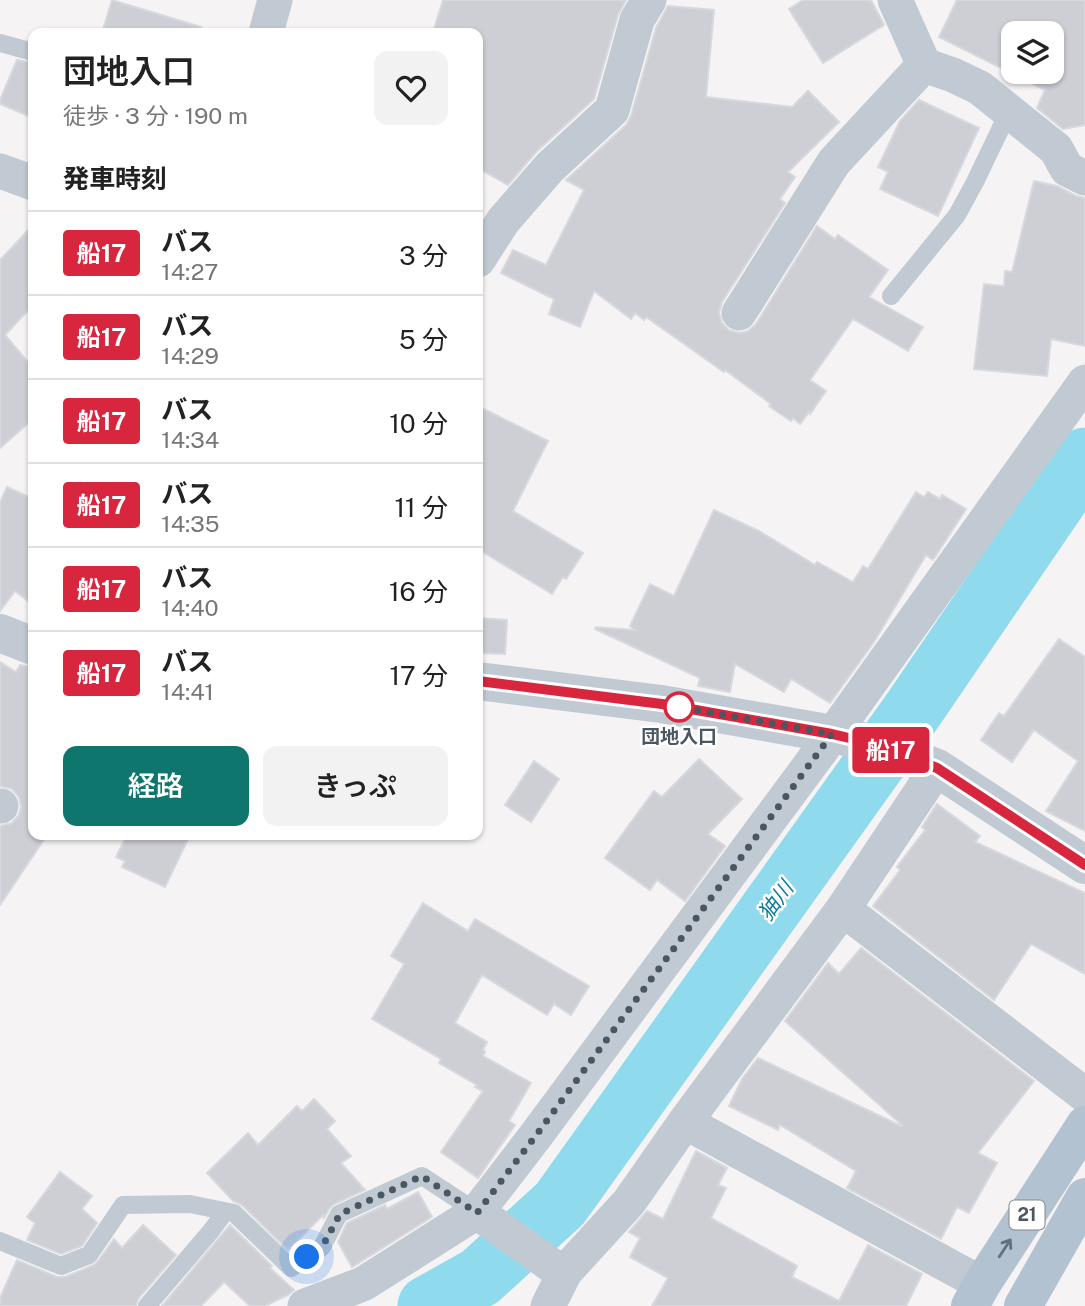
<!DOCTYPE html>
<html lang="ja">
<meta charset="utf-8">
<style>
:root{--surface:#fff;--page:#f2f2f2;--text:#222;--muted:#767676;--line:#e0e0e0;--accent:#0f766e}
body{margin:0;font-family:"Public Sans","Noto Sans JP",sans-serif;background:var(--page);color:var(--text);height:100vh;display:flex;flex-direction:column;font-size:26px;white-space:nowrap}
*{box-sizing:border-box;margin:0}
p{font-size:23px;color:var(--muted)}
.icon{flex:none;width:38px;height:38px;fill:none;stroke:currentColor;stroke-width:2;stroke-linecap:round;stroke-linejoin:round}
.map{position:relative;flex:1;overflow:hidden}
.panel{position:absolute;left:28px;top:28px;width:455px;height:812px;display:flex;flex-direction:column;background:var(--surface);border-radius:14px;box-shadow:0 2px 5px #0004}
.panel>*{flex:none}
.badge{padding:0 14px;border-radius:5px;font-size:24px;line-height:46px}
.controls{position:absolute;left:1001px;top:21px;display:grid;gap:14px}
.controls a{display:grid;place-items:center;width:63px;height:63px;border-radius:14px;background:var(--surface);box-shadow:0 2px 5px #0004;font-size:35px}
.you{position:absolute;width:35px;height:35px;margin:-18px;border:5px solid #fff;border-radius:50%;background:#1a73e8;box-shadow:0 0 0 10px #1a73e833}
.map>.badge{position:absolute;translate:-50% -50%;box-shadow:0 0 0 4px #fff}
h2{padding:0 35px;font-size:26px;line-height:63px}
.round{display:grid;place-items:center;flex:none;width:74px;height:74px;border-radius:14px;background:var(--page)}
.headline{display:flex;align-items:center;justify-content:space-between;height:119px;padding:0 35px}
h1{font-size:33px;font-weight:600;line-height:52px}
.button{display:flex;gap:14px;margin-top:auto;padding:14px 35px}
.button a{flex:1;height:80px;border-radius:14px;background:var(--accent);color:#fff;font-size:28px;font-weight:600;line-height:80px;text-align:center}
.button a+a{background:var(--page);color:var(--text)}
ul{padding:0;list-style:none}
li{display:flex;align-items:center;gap:21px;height:84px;padding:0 35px;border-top:2px solid var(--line)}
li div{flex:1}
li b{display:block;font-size:26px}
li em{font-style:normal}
li .badge{min-width:77px;font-weight:700;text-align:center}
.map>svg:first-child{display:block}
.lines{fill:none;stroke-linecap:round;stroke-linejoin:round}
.river{stroke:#90daee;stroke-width:61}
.building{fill:#cdcfd5;stroke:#d7d9de;stroke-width:2;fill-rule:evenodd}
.service{stroke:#c1cad2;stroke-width:18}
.minor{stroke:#c1cad2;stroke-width:35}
.tertiary{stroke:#c1cad2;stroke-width:38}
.primary{stroke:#b3c2d1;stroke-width:38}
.oneway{stroke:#64717d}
.line-casing{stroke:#fff;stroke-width:16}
.line{stroke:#d7263d;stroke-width:10}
.walk{stroke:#4a5661;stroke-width:7;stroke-dasharray:0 12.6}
.stop-dot{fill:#fff;stroke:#d7263d;stroke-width:3.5}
.labels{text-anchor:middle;stroke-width:5;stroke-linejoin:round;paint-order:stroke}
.shield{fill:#fff;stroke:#808990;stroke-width:2}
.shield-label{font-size:18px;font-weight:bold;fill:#4a5661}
.stop-label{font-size:19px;font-weight:bold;fill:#4a5661;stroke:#fff}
.water-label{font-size:21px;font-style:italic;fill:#0c7c9b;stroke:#fff}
</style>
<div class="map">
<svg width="1085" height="1306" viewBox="0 0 1085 1306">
<rect width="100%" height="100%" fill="#f5f3f3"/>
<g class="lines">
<path class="river" d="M428 1306 480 1277 560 1204 913 710 1085 458"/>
</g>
<g class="building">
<path d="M112 0 201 27 200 33H102Z"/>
<path d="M443 0H626L618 15 594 99 536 152 508 185 478 168V33H448L434 29Z"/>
<path d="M803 0H871L884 25 823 63 789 9Z"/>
<path d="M957 0H1085V125L1063 129 1037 108 1045 90 939 37ZM1013 33H1052V72H1013Z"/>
<path d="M668 6 714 10 706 97 792 107 808 91 839 122 788 172 795 177 780 199 785 203 722 302 719 313 722 323 729 330 739 333 748 331 756 324 817 226 835 239 838 235 888 270 869 297 923 327 908 351 853 319 810 380 826 391 810 414 809 412 800 424 793 418 791 421 769 406 771 404 725 370 724 372 646 317 644 320 635 313 631 319 594 291 580 327 549 314 554 299 501 273 513 250 546 265 584 190 566 180 626 125 631 116 656 28Z"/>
<path d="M17 60 33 63V118L0 104V100Z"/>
<path d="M919 100 979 128 938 216 880 189 888 172 878 167 900 121Z"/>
<path d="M1034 181 1057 186 1076 196 1085 198V346L1051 339 1047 376 974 369 984 284 1004 286 1005 271 1012 272Z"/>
<path d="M33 225V305L5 335 33 368V419L0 448V260Z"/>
<path d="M478 406 548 441 513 511 583 553 566 579 563 577 552 594 478 549Z"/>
<path d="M7 487 33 499V605L15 591 0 611V502Z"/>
<path d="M916 492 924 497 928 492 940 499 942 495 966 509 933 560 926 555 874 642 830 703 791 679 784 692 735 664 730 692 698 686 700 678 595 629 596 627 635 630 630 626 650 584 674 596 714 510 759 531 815 565 817 562 853 582 863 566 868 569Z"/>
<path d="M478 618 507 620 505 654 478 653Z"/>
<path d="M1059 639 1085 657V831L1046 811 1078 761 1034 730 1012 762 981 740 999 713 1004 716Z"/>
<path d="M0 662 16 672 20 665 33 667V835H47L0 905V826L12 823 19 815 21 807 19 797 12 789 0 786Z"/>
<path d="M699 759 742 799 708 834 725 846 685 901 657 880 650 890 605 858 654 791 662 797Z"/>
<path d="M534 761 559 779 531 822 505 805Z"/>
<path d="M937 804 980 836 975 842 1085 893V974L1031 944 994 1000 873 906 900 870 897 867 925 830 922 827Z"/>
<path d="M127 835H190L165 887 122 867 125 861 116 857Z"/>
<path d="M423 903 468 931 475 919 589 986 571 1015 554 1004 547 1015 482 975 455 1023 487 1042 483 1050 485 1052 483 1056 531 1083 509 1121 515 1125 478 1178 441 1152 483 1091 475 1087 477 1085 439 1063 441 1059 372 1019 404 964 391 956Z"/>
<path d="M861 948 1034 1081 978 1153 997 1163 969 1213 957 1207 941 1239 847 1188 856 1171 780 1125 778 1130 729 1106 742 1079 758 1058 901 1126 902 1125 785 1021 828 963 839 974Z"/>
<path d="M314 1099 335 1121 327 1129 351 1156 341 1163 365 1190 334 1204 329 1209 324 1218 323 1215 288 1250 242 1205 233 1201 207 1173 248 1133 258 1145 297 1106 302 1111Z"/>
<path d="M696 1151 727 1168 718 1185 726 1188 711 1218 797 1266 792 1277 839 1301 868 1245 922 1274 906 1306H652L668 1278 630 1257 640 1238 629 1232 647 1211 663 1219Z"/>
<path d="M60 1172 92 1196 82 1209 97 1223 82 1246 61 1254 27 1240 35 1223 27 1217Z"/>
<path d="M418 1192 432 1217 352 1267 338 1242 347 1223 385 1205 387 1209Z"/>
<path d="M143 1225 176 1255 138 1299 136 1306H0V1298L17 1260 57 1277H65L94 1265 98 1261 114 1239 122 1248Z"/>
<path d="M230 1225 272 1266 270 1268 294 1290 288 1295 265 1306H250L224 1282 201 1306H162Z"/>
</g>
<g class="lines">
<g class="service">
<path d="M0 43 33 52"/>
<path d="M891 296 957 215 975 182 1009 111"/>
<path d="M0 1241 61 1266 89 1255 123 1205 190 1204 234 1213 291 1268 322 1247 339 1214 422 1176 477 1212"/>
<path d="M147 1306 211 1231 225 1212"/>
</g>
<g class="minor">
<path d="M895 0 924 65 953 75 980 88 1056 149 1067 169 1085 178"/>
<path d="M266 33 275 0"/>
<path d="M0 171 33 183"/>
<path d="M478 260 503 221 550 167 612 110 637 20 649 0"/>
<path d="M739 313 834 162 924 65"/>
<path d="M0 806H1"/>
<path d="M843 909 1085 1095"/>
<path d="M685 1122 982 1284"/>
<path d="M477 1212 551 1265 565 1272"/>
<path d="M305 1306 363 1284 477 1212 537 1134 833 734 1085 382"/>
<path d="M548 1306 565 1272 629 1202 685 1122 843 909 937 768"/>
</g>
<g class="tertiary">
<path d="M0 633 33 646"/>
<path d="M478 681 661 704 833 734 879 745 937 768 1085 865"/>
</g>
<g class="primary">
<path d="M970 1306 982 1284 1085 1125"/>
<path d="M1023 1306 1085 1197"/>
</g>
</g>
<defs><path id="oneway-shaft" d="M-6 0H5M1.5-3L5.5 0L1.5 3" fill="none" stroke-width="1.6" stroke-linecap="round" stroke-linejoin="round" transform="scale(1.75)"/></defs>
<use class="oneway" href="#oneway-shaft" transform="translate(1005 1248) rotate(-57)"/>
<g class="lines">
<defs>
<path id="line" d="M478 681 662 704 832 734 879 745 937 768 1085 865"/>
</defs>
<use href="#line" class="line-casing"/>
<use href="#line" class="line"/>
<path class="walk" d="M307 1257 322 1247 340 1214 422 1176 477 1213 537 1134 832 734 679 707"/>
</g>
<circle class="stop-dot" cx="679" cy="707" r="14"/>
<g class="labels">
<rect class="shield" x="1009.5" y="1200.5" width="35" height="29" rx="5"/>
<g class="shield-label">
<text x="1027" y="1221">21</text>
</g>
<g class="stop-label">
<text x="679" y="743">団地入口</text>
</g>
<g class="water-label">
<text transform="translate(776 901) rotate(-54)" y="7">㹨川</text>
</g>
</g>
</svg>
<div class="controls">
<a><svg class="icon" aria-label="layers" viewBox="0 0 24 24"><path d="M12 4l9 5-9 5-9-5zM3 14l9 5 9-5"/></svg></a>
</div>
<div class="you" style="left:307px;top:1257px"></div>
<b class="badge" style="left:891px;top:750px;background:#d7263d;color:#fff">船17</b>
<section class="panel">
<div class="headline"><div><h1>団地入口</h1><p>徒歩 · 3 分 · 190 m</p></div><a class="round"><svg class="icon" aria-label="heart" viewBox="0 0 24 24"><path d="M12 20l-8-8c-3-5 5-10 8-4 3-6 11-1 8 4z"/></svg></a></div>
<h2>発車時刻</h2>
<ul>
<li><span class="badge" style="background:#d7263d;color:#fff">船17</span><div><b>バス</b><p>14:27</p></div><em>3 分</em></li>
<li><span class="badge" style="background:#d7263d;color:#fff">船17</span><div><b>バス</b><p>14:29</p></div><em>5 分</em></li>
<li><span class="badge" style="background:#d7263d;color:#fff">船17</span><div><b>バス</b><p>14:34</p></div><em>10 分</em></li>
<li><span class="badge" style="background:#d7263d;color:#fff">船17</span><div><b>バス</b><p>14:35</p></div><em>11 分</em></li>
<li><span class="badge" style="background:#d7263d;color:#fff">船17</span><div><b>バス</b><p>14:40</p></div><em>16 分</em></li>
<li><span class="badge" style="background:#d7263d;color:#fff">船17</span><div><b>バス</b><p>14:41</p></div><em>17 分</em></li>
</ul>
<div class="button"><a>経路</a><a>きっぷ</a></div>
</section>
</div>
